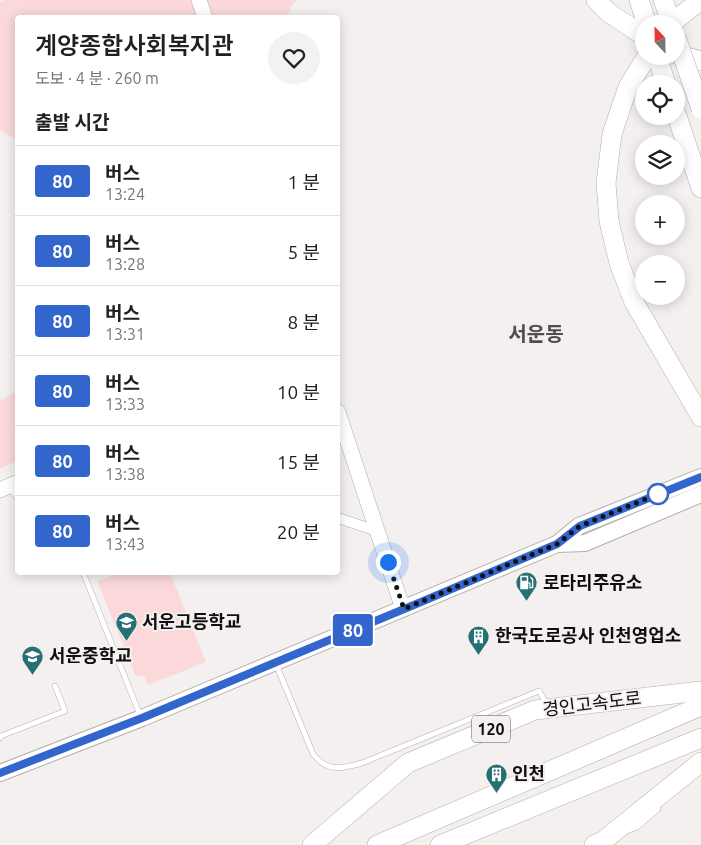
<!DOCTYPE html>
<html lang="ko">
<meta charset="utf-8">
<style>
:root{--surface:#fff;--page:#f2f2f2;--text:#202124;--muted:#757577;--line:#e0e0e0}
body{margin:0;font-family:Ubuntu,"Noto Sans KR",sans-serif;background:var(--page);color:var(--text);height:100vh;display:flex;flex-direction:column;font-size:19px;white-space:nowrap}
*{box-sizing:border-box;margin:0}
p{font-size:16px;color:var(--muted)}
.icon{flex:none;width:28px;height:28px;fill:none;stroke:currentColor;stroke-width:2;stroke-linecap:round;stroke-linejoin:round}
.map{position:relative;flex:1;overflow:hidden}
.sheet{position:absolute;left:15px;top:15px;width:325px;height:560px;display:flex;flex-direction:column;background:var(--surface);border-radius:5px;box-shadow:0 2px 12px #0003}
.sheet>*{flex:none}
.badge{padding:0 10px;border-radius:4px;font-size:18px;line-height:32px}
.needle{width:32px;rotate:338deg}
.tools{position:absolute;left:635px;top:15px;display:grid;gap:10px}
.tools a{display:grid;place-items:center;width:50px;height:50px;border-radius:50%;background:var(--surface);box-shadow:0 2px 12px #0003;font-size:25px}
.you{position:absolute;width:25px;height:25px;margin:-12px;border:4px solid #fff;border-radius:50%;background:#1a73e8;box-shadow:0 0 0 8px #1a73e833}
.map>.badge{position:absolute;translate:-50% -50%;box-shadow:0 0 0 2px #fff}
h2{padding:0 20px;font-size:19px;line-height:45px}
.round{display:grid;place-items:center;flex:none;width:52px;height:52px;border-radius:26px;background:var(--page)}
.summary{display:flex;align-items:center;justify-content:space-between;height:85px;padding:0 20px}
h1{font-size:24px;font-weight:600;line-height:38px}
ul{padding:0;list-style:none}
li{display:flex;align-items:center;gap:15px;height:70px;padding:0 20px;border-top:1px solid var(--line)}
li div{flex:1}
li b{display:block;font-size:19px}
li em{font-style:normal}
li .badge{min-width:55px;font-weight:700;text-align:center}
.map>svg:first-child{display:block}
.green{fill:#fbd9da}
.lines{fill:none;stroke-linecap:round;stroke-linejoin:round}
.lane-casing{stroke:#b3adae;stroke-width:6}
.street-casing{stroke:#b3adae;stroke-width:11}
.secondary-casing{stroke:#b3adae;stroke-width:16}
.primary-casing{stroke:#b3adae;stroke-width:18}
.highway-casing{stroke:#b3adae;stroke-width:20}
.lane{stroke:#fff;stroke-width:5}
.street{stroke:#fff;stroke-width:10}
.secondary{stroke:#fff;stroke-width:15}
.primary{stroke:#fff;stroke-width:16}
.highway{stroke:#fff;stroke-width:19}
.highway-bridge-casing{stroke:#b3adae;stroke-width:20;stroke-linecap:butt}
.highway-bridge{stroke:#fff;stroke-width:19}
.line-casing{stroke:#fff;stroke-width:11}
.line{stroke:#36c;stroke-width:8}
.walk{stroke:#100e0f;stroke-width:5;stroke-dasharray:0 9}
.stop-dot{fill:#fff;stroke:#36c;stroke-width:2.5}
.labels{text-anchor:middle;stroke-width:4;stroke-linejoin:round;paint-order:stroke}
.shield{fill:#f5f0f0;stroke:#555252;stroke-width:1}
.shield-label{font-size:16px;font-weight:bold;fill:#100e0f}
.poi-label{font-size:18px;font-weight:bold;fill:#100e0f;stroke:#f5f0f0;text-anchor:start}
.street-label{font-size:18px;fill:#100e0f;stroke:#f5f0f0}
.quarter-label{font-size:20px;font-weight:bold;fill:#514d4d;stroke:#f5f0f0}
</style>
<div class="map">
<svg width="701" height="845" viewBox="0 0 701 845">
<rect width="100%" height="100%" fill="#f5f0f0"/>
<g class="green">
<path d="M5 0H192L198 17 18 18 17 140 0 130V2Z"/>
<path d="M206 0H298L292 5 287 18 212 17Z"/>
<path d="M15 392H17V461L0 469V401Z"/>
<path d="M119 573H170L206 662 148 685 145 677 136 676 97 581Z"/>
</g>
<g class="lines">
<defs>
<g id="lane">
<path d="M9 487 18 499"/>
<path d="M83 572 140 715"/>
<path d="M276 664 313 754C327 772 341 769 362 763L539 691 547 704"/>
<path d="M0 738 1 736 65 711 55 686"/>
<path d="M629 830 637 827 658 809"/>
</g>
<path id="street" d="M338 518 377 531"/>
<g id="secondary">
<path d="M199 0 205 18"/>
<path d="M338 412 403 609"/>
<path d="M0 490 18 482"/>
</g>
<g id="primary">
<path d="M557 544 585 543 701 494"/>
<path d="M0 773 142 718 557 544 579 526 701 477"/>
</g>
<g id="highway">
<path d="M596 0 609 13 644 36"/>
<path d="M639 0 647 24"/>
<path d="M663 0 672 24"/>
<path d="M673 24 678 18 701 0"/>
<path d="M676 54 701 61"/>
<path d="M647 56 628 87 612 134 606 183 609 221 619 263 634 302 701 417"/>
<path d="M657 56 666 84"/>
<path d="M676 113 701 188"/>
<path d="M312 845 408 763 535 710 701 691"/>
<path d="M377 845 701 706"/>
<path d="M440 845 701 738"/>
<path d="M594 845 603 841 701 762"/>
</g>
</defs>
<use href="#lane" class="lane-casing"/>
<use href="#street" class="street-casing"/>
<use href="#secondary" class="secondary-casing"/>
<use href="#primary" class="primary-casing"/>
<use href="#highway" class="highway-casing"/>
<use href="#lane" class="lane"/>
<use href="#street" class="street"/>
<use href="#secondary" class="secondary"/>
<use href="#primary" class="primary"/>
<use href="#highway" class="highway"/>
<defs>
<path id="highway-bridge" d="M676 37 701 109"/>
</defs>
<use href="#highway-bridge" class="highway-bridge-casing"/>
<use href="#highway-bridge" class="highway-bridge"/>
</g>
<g class="lines">
<defs>
<path id="line" d="M0 773 142 718 421 602 557 544 580 526 701 477"/>
</defs>
<use href="#line" class="line-casing"/>
<use href="#line" class="line"/>
<path class="walk" d="M388 562 404 609 557 544 580 526 658 494"/>
</g>
<defs>
<symbol id="fuel-pin" viewBox="-11 -11 22 30"><path d="M0 17L-7.5 6A9.5 9.5 0 1 1 7.5 6Z" fill="#257073" stroke="#f5f0f0"/><path d="M-5.5-6h7V0h2V4h1.3V-2.5L3-4.5l.8-.8L6-3V5H2.5V1h-1V6h-7ZM-4.2-4.7v3.2H.2V-4.7Z" fill="#fff"/></symbol>
<symbol id="school-pin" viewBox="-11 -11 22 30"><path d="M0 17L-7.5 6A9.5 9.5 0 1 1 7.5 6Z" fill="#257073" stroke="#f5f0f0"/><path d="M0-5L7-2L0 1L-7-2ZM-4 1L0 2.5L4 1V4Q0 6-4 4Z" fill="#fff"/></symbol>
<symbol id="building-pin" viewBox="-11 -11 22 30"><path d="M0 17L-7.5 6A9.5 9.5 0 1 1 7.5 6Z" fill="#257073" stroke="#f5f0f0"/><path d="M-4-6H4V6H1V3H-1V6H-4ZM-2.5-4.3h1.7v1.8h-1.7ZM.8-4.3h1.7v1.8H.8ZM-2.5-1h1.7V.8h-1.7ZM.8-1h1.7V.8H.8Z" fill="#fff"/></symbol>
</defs>
<g fill-rule="evenodd">
<use href="#fuel-pin" x="514" y="570" width="25" height="34"/>
<use href="#school-pin" x="114" y="610" width="25" height="34"/>
<use href="#building-pin" x="466" y="624" width="25" height="34"/>
<use href="#school-pin" x="20" y="644" width="25" height="34"/>
<use href="#building-pin" x="484" y="762" width="25" height="34"/>
</g>
<circle class="stop-dot" cx="658" cy="494" r="10"/>
<g class="labels">
<rect class="shield" x="472" y="715.5" width="38" height="27" rx="4"/>
<g class="shield-label">
<text x="491" y="735">120</text>
</g>
<g class="poi-label">
<text x="543" y="589">로타리주유소</text>
<text x="142" y="628">서운고등학교</text>
<text x="495" y="642">한국도로공사 인천영업소</text>
<text x="49" y="662">서운중학교</text>
<text x="512" y="780">인천</text>
</g>
<g class="street-label">
<text transform="translate(592 704) rotate(-7)" y="6">경인고속도로</text>
</g>
<g class="quarter-label">
<text x="536" y="341">서운동</text>
</g>
</g>
</svg>
<div class="tools">
<a><svg class="needle" viewBox="-14 -14 28 28"><path d="M0-13l5 13h-10z" fill="#e53935"/><path d="M0 13l5-13h-10z" fill="#757577"/></svg></a>
<a><svg class="icon" aria-label="locate" viewBox="0 0 24 24"><circle cx="12" cy="12" r="6"/><path d="M12 2v4M12 18v4M2 12h4M18 12h4"/></svg></a>
<a><svg class="icon" aria-label="layers" viewBox="0 0 24 24"><path d="M12 4l9 5-9 5-9-5zM3 14l9 5 9-5"/></svg></a>
<a>+</a>
<a>−</a>
</div>
<div class="you" style="left:388px;top:562px"></div>
<b class="badge" style="left:353px;top:630px;background:#36c;color:#fff">80</b>
<section class="sheet">
<div class="summary"><div><h1>계양종합사회복지관</h1><p>도보 · 4 분 · 260 m</p></div><a class="round"><svg class="icon" aria-label="heart" viewBox="0 0 24 24"><path d="M12 20l-8-8c-3-5 5-10 8-4 3-6 11-1 8 4z"/></svg></a></div>
<h2>출발 시간</h2>
<ul>
<li><span class="badge" style="background:#36c;color:#fff">80</span><div><b>버스</b><p>13:24</p></div><em>1 분</em></li>
<li><span class="badge" style="background:#36c;color:#fff">80</span><div><b>버스</b><p>13:28</p></div><em>5 분</em></li>
<li><span class="badge" style="background:#36c;color:#fff">80</span><div><b>버스</b><p>13:31</p></div><em>8 분</em></li>
<li><span class="badge" style="background:#36c;color:#fff">80</span><div><b>버스</b><p>13:33</p></div><em>10 분</em></li>
<li><span class="badge" style="background:#36c;color:#fff">80</span><div><b>버스</b><p>13:38</p></div><em>15 분</em></li>
<li><span class="badge" style="background:#36c;color:#fff">80</span><div><b>버스</b><p>13:43</p></div><em>20 분</em></li>
</ul>
</section>
</div>
